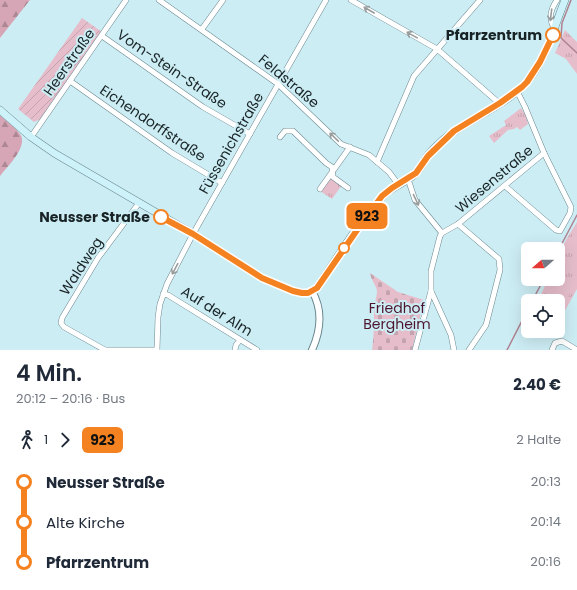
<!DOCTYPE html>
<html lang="de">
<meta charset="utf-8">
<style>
:root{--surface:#fff;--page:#f6f6f7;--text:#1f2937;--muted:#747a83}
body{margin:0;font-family:Poppins,sans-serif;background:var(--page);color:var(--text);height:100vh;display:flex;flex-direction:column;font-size:15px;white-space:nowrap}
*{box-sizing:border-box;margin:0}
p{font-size:13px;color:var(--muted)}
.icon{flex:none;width:22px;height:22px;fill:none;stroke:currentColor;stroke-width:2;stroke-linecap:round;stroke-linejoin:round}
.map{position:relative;height:350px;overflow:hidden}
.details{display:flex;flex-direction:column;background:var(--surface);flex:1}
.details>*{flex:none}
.badge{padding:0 8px;border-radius:6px;font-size:14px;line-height:26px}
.needle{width:26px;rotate:250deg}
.buttons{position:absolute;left:521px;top:242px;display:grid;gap:8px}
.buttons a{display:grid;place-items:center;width:44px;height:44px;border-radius:6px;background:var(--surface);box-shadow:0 4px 16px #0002;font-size:20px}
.map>.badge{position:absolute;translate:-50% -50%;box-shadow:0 0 0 2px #fff}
.legs{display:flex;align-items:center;gap:6px;height:44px;padding:0 16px;font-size:13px}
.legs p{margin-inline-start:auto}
.headline{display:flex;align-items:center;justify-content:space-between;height:68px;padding:0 16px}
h1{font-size:22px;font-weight:600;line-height:30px}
ul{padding:0 16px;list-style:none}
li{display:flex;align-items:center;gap:14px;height:40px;font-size:15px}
li i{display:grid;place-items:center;width:6px;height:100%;margin:0 5px;background:currentColor}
li i::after{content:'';width:10px;height:10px;margin:-5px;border:3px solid;border-radius:50%;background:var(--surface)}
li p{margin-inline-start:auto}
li:first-child i{background:linear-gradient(#0000 50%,currentColor 0)}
li:last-child i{background:linear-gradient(currentColor 50%,#0000 0)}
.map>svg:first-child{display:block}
.grass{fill:url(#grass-tufts)}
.forest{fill:url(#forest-firs)}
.cemetery{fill:url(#cemetery-stones)}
.garden{fill:url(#garden-furrows)}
.pitch{fill:#e6becb}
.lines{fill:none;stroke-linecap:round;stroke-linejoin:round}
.stream{stroke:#af8291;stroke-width:1.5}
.minor-casing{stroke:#6b888f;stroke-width:6}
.tertiary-casing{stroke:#6b888f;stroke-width:8}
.secondary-casing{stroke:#6b888f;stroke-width:8}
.minor{stroke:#fff;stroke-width:5}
.tertiary{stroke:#fff;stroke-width:6}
.secondary{stroke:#cdf2f9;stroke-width:7}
.oneway{stroke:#979c9d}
.line-1-casing{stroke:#fff;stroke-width:9}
.line-1{stroke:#f58220;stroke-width:6}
.stop-1-dot{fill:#fff;stroke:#f58220;stroke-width:2}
.labels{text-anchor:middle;stroke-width:4;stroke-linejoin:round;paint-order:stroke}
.stop-label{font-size:14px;font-weight:bold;fill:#182326;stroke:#cdedf4;text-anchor:end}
.street-label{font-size:14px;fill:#182326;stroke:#cdedf4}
.park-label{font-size:14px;fill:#4d142d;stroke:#cdedf4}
</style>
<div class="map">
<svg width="577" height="350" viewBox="0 0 577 350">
<defs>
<pattern id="grass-tufts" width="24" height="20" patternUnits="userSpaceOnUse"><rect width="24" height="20" fill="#e6becb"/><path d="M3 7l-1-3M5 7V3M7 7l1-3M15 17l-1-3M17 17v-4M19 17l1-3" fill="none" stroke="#c5a3ae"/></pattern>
<pattern id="forest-firs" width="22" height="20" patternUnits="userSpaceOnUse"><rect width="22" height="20" fill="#d6a6b6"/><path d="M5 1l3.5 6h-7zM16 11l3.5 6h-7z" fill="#ad8794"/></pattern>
<pattern id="cemetery-stones" width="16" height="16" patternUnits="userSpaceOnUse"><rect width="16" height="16" fill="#e6becb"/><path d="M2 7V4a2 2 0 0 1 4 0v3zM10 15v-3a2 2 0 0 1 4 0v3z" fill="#c5a3ae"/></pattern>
<pattern id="garden-furrows" width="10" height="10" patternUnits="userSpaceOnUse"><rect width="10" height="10" fill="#e6becb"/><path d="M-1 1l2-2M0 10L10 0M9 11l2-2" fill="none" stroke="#c5a3ae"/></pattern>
</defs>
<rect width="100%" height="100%" fill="#cdedf4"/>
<g class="grass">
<path d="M565 30 577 42V74L566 59 555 53Z"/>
<path d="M521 108 526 116 528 124 520 130 517 127 514 129 508 130 494 143 489 136 506 125 504 121Z"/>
<path d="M330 178 342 185 332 199 320 191Z"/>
<path d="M577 222V289L558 323V301H538L548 279H558V257L567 238Z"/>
</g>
<g class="forest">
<path d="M0 0H30L0 38Z"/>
<path d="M0 115C6 121 15 127 20 134 29 146 7 167 0 176Z"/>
</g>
<path class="cemetery" d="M370 273 398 292 424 300 412 350H372C374 336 374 323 374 309 374 303 377 297 377 291 376 285 371 280 370 273Z"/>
<path class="garden" d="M82 18 102 32 41 119 34 122 18 109Z"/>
<path class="pitch" d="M558 273 576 281 558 317V301H544L555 279H558Z"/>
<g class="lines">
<g class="stream">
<path d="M571 0 562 23 561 38 577 53"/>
<path d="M558 251 577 215"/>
<path d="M532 301 544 279"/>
<path d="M507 350 528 309"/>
</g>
<defs>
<g id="minor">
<path d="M159 0 278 84 341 144 369 155 389 172 398 184"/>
<path d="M351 0 437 49 499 103"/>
<path d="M202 29 223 0"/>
<path d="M555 29C548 19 550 10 557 0"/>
<path d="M102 36 203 107 250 134"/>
<path d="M70 81 172 153 222 183"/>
<path d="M31 137 126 0"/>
<path d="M280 137 285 131H293L326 163 332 167 333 177 348 188"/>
<path d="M377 162 414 76 480 0"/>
<path d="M408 179 415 200 442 233"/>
<path d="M505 186 556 230 560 231 570 213 571 207 544 153 525 107 517 91"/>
<path d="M320 189 350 147"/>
<path d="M458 224 499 259 500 270 486 325 469 350"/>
<path d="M163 294 168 295 257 350"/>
<path d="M105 350 64 327 61 323 62 318 98 258 139 203"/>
<path d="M105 350H157"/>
<path d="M157 350 158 317 160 304 167 284 193 234 326 0"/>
<path d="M235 350 236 345 240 340"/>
<path d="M415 350 431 291"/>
<path d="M454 350 451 335 431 291V271L440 236 442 233 458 224 544 153"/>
<path d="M552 350 555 343 562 341 577 350"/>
</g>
<path id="tertiary" d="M312 350C321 330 323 310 312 291"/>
<path id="secondary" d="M0 110 31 137 54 153 193 234 262 278 293 291 303 293H308L317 288C338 257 357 224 382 197 391 186 407 183 416 173 421 168 424 161 428 155 436 146 445 137 455 131 475 117 512 100 527 82 548 56 553 29 565 0"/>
</defs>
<use href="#minor" class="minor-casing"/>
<use href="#tertiary" class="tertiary-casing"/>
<use href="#secondary" class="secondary-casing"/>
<use href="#minor" class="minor"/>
<use href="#tertiary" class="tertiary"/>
<use href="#secondary" class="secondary"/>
</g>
<defs><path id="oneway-shaft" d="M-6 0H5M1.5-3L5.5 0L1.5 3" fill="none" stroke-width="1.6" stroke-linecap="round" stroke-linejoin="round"/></defs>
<g class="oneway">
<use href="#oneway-shaft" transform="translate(369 10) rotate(-150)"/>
<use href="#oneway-shaft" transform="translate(551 15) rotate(97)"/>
<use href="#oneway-shaft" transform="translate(412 35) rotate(-151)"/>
<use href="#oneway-shaft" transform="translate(334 137) rotate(-136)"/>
<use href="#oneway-shaft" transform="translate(416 200) rotate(65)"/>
<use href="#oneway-shaft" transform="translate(175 269) rotate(118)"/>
</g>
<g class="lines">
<defs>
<path id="line-1" d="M161 217 193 234 262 278 293 291 302 293H308L317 288 364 220 382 196 392 188 416 173 428 156 454 131 500 103 522 87 527 82 540 62 553 35"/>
</defs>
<use href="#line-1" class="line-1-casing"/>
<use href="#line-1" class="line-1"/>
</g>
<g class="stop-1-dot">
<circle cx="553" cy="35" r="7"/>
<circle cx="161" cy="217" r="7"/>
<circle cx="344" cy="248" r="5"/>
</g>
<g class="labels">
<g class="stop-label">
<text x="542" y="40">Pfarrzentrum</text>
<text x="150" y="222">Neusser Straße</text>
</g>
<g class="street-label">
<text transform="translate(69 62) rotate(-55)" y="5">Heerstraße</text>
<text transform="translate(172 69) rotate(34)" y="5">Vom-Stein-Straße</text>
<text transform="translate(289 81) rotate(40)" y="5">Feldstraße</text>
<text transform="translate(153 123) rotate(34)" y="5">Eichendorffstraße</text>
<text transform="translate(231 143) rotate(-60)" y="5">Füssenichstraße</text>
<text transform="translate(494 179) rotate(-40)" y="5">Wiesenstraße</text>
<text transform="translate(81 266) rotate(-57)" y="5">Waldweg</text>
<text transform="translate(217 311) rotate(32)" y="5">Auf der Alm</text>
</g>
<g class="park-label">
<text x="397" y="313">Friedhof<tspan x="397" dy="16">Bergheim</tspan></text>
</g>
</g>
</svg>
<div class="buttons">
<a><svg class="needle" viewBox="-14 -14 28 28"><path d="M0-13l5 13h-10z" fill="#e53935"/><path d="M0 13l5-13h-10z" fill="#747a83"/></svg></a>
<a><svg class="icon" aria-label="locate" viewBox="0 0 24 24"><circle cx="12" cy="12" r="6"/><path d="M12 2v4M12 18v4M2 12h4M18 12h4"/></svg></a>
</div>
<b class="badge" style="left:367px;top:216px;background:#f58220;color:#111">923</b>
</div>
<section class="details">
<div class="headline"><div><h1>4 Min.</h1><p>20:12 – 20:16 · Bus</p></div><b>2.40 €</b></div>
<div class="legs"><svg class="icon" aria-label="walk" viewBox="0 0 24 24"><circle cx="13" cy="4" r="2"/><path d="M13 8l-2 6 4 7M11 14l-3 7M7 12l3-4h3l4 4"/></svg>1<svg class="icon" aria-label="forward" viewBox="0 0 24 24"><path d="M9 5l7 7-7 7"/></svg><b class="badge" style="background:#f58220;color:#111">923</b><p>2 Halte</p></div>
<ul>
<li><i style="color:#f58220"></i><b>Neusser Straße</b><p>20:13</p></li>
<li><i style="color:#f58220"></i><span>Alte Kirche</span><p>20:14</p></li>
<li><i style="color:#f58220"></i><b>Pfarrzentrum</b><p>20:16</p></li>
</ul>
</section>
